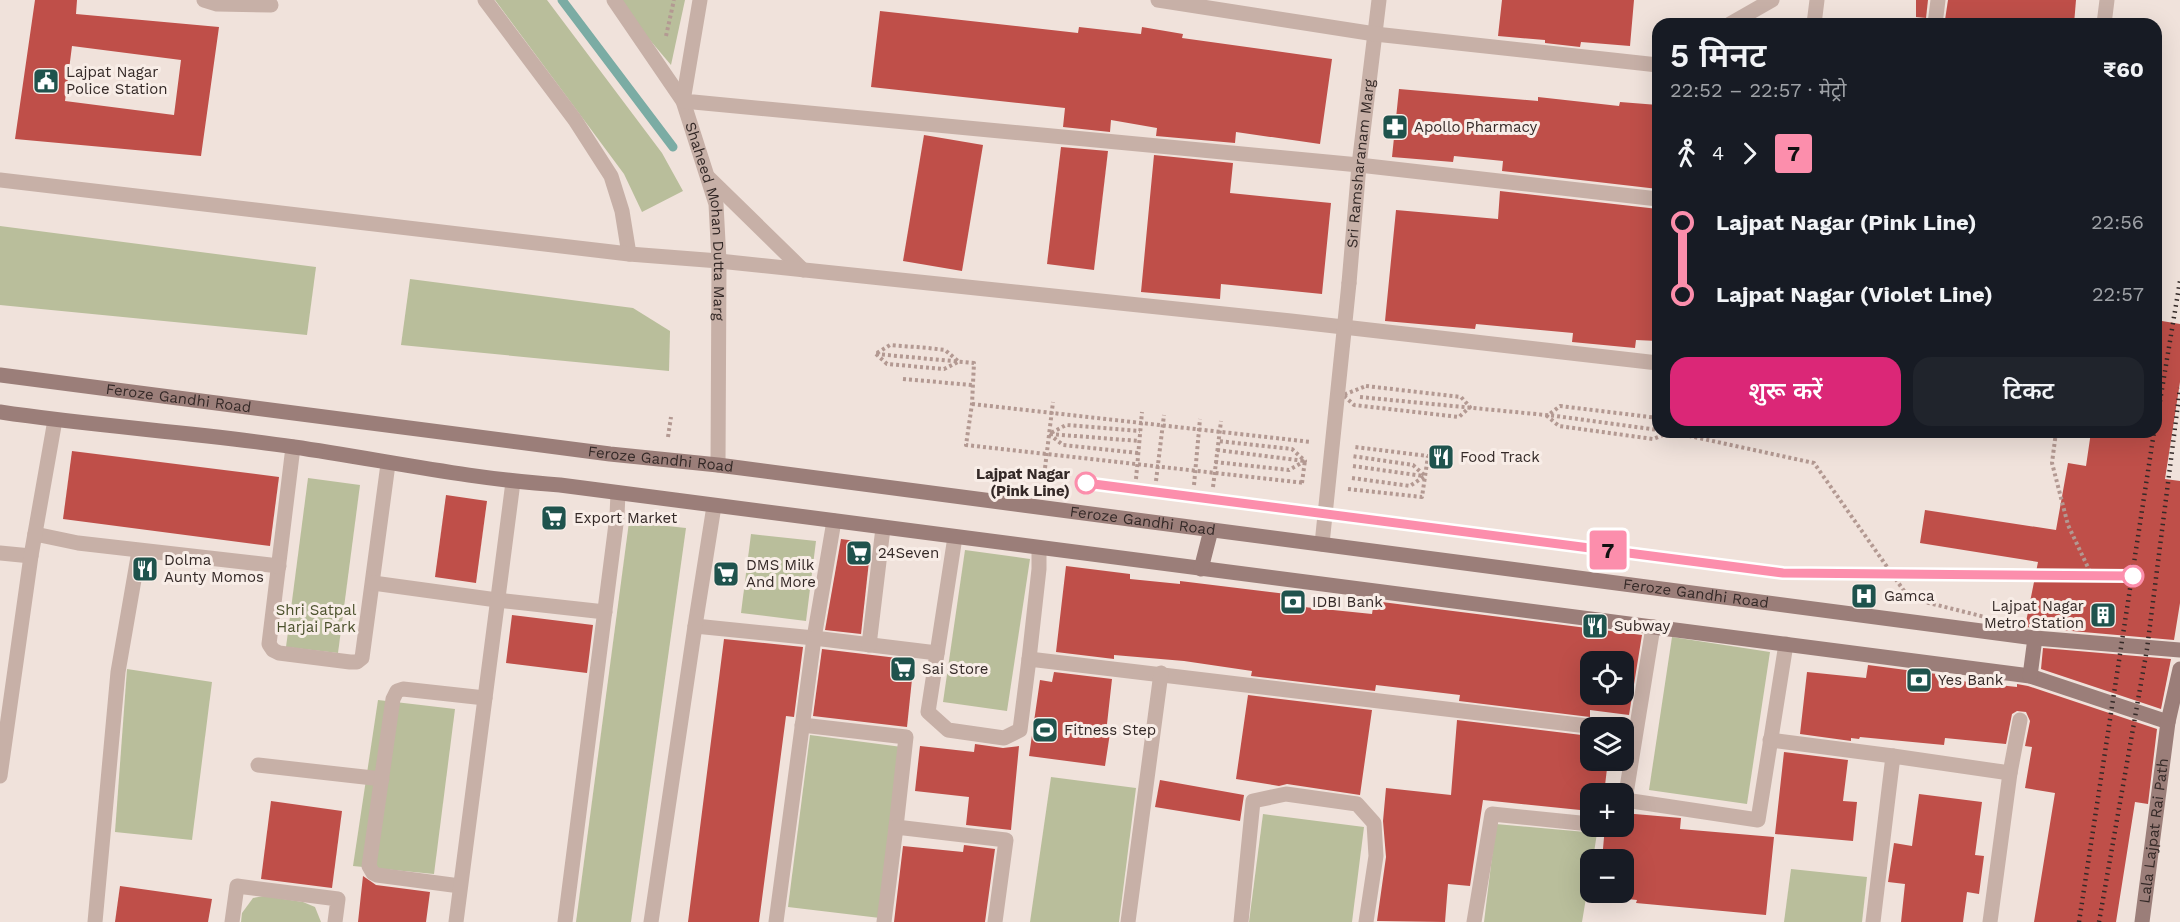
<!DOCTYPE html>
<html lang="hi">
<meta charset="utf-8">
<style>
:root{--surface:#171b24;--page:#20242c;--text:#f1f3f6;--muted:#9ea1a6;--accent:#db2777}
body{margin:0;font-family:"Work Sans","Noto Sans Devanagari",sans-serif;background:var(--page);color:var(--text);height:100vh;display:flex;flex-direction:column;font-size:22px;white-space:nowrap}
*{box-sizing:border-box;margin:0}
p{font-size:20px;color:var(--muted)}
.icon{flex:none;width:33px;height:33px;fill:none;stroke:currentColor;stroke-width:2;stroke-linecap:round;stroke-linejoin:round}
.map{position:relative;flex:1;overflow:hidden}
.sheet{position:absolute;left:1652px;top:18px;width:510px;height:420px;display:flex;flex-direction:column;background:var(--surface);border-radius:18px;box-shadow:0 6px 24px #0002}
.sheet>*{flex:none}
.badge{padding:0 12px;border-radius:4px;font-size:21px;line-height:39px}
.buttons{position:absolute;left:1580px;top:651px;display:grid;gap:12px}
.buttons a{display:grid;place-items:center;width:54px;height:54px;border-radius:12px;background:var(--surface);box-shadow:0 6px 24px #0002;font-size:30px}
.map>.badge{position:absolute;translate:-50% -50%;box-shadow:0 0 0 3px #fff}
.legs{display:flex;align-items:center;gap:9px;height:66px;padding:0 18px;font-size:20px}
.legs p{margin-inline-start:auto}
.headline{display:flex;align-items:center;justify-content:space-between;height:102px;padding:0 18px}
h1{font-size:33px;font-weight:600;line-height:45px}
.cta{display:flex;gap:12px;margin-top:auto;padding:12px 18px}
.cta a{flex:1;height:69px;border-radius:18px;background:var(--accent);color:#fff;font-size:24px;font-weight:600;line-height:69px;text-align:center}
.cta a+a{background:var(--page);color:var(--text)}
ul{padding:0 18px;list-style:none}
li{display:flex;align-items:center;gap:21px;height:72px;font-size:22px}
li i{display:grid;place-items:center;width:9px;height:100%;margin:0 8px;background:currentColor}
li i::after{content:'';width:15px;height:15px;margin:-8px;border:4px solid;border-radius:50%;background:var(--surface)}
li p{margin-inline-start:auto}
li:first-child i{background:linear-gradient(#0000 50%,currentColor 0)}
li:last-child i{background:linear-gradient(currentColor 50%,#0000 0)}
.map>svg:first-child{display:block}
.green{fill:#b9be9b}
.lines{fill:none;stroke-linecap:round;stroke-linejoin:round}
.stream{stroke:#7baca4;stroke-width:9}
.building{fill:#bf4f49;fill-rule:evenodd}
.path{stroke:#b39992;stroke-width:4;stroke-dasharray:3 3;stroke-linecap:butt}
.lane{stroke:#c7b0a7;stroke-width:15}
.street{stroke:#c7b0a7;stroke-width:15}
.secondary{stroke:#9b7e79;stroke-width:15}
.rail{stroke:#342927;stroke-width:4.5;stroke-dasharray:1.5 4.5;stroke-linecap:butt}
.path-bridge{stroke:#b39992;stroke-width:4;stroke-dasharray:3 3;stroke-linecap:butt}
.line-1-casing{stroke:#fff;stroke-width:14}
.line-1{stroke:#fc8eac;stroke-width:9}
.stop-1-dot{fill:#fff;stroke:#fc8eac;stroke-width:3}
.labels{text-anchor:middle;stroke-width:6;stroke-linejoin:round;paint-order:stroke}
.poi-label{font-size:15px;fill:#342927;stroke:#f8ede7;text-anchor:start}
.street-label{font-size:15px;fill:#342927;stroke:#f8ede7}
.stop-label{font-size:15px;font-weight:bold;fill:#342927;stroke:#f8ede7;text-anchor:end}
.park-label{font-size:15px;fill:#4b512c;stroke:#f8ede7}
</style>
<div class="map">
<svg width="2180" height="922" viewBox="0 0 2180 922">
<rect width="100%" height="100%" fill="#f0e2db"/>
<g class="green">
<path d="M495 0H547L662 153 683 191 642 212 624 174Z"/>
<path d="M616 0H685L671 65Z"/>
<path d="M0 226 316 267 307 335 0 305Z"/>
<path d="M410 279 633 308 670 331 669 371 401 345Z"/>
<path d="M308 478 360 485 338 653 286 647Z"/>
<path d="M629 522 686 528 631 922H576Z"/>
<path d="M751 534 816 541 806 621 741 613Z"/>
<path d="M965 550 1030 559 1007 711 943 702Z"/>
<path d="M1672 637 1770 652 1747 804 1649 790Z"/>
<path d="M127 669 212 682 192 840 115 832Z"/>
<path d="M378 700 455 709 434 874 353 866Z"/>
<path d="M810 735 902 747 880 918 788 907Z"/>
<path d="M1051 777 1136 788 1119 922H1030Z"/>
<path d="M1263 814 1364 827 1352 922H1249Z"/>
<path d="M1496 824 1597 833 1593 859 1590 860V874L1582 922H1484Z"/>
<path d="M1791 869 1867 877 1862 922H1784Z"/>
<path d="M264 896 303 902 315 907 321 922H241L242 913 253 898Z"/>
</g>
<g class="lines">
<path class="stream" d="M562 0 673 147"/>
</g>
<g class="building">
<path d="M35 0H77L76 14 219 27 201 156 15 139ZM72 46 181 60 174 115 65 101Z"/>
<path d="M1502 0H1634L1630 46 1581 42 1580 47 1545 43V40L1498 36Z"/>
<path d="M1916 0H1928L1926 18 1916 17Z"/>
<path d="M1948 0H2076L2074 24H1987L1945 20Z"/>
<path d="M880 11 1078 33 1079 27 1141 34 1142 27 1183 34 1182 38 1332 59 1320 144 1236 132 1235 143 1156 136 1157 128 1111 120 1110 132 1063 127 1065 108 871 87Z"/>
<path d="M1399 89 1538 101V97L1619 106 1620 102 1658 105 1653 164H1658V189L1502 171 1503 161 1454 156 1453 162 1392 157Z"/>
<path d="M924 135 983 145 962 271 903 261Z"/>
<path d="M1061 147 1108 151 1094 270 1047 264Z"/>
<path d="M1154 155 1233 163 1230 193 1331 203 1322 294 1221 284 1220 299 1141 292Z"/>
<path d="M1500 191 1658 209V341L1636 340 1635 348 1572 342 1573 333 1476 324 1475 329 1385 321 1396 210 1498 219Z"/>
<path d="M2156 320 2180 324V382L2165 479 2180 481V603L2174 640 2025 627 2038 562 1920 543 1925 510 2056 530 2068 463 2086 466 2091 432H2156Z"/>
<path d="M72 451 279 477 270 546 63 519Z"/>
<path d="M446 495 487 501 476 583 435 577Z"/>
<path d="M841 539 871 543 861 634 825 630Z"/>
<path d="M1066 566 1130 574V579L1180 584V581L1295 595 1294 606 1372 614 1374 601 1642 635 1629 715 1590 710V717L1459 701 1460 695 1376 685 1375 691 1251 676 1252 671 1184 661 1114 655V659L1056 652ZM1590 662H1623V694H1590Z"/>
<path d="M512 615 593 625 587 673 506 663Z"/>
<path d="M724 639 803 647 794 717 786 716 759 922H688Z"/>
<path d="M2043 648 2171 659 2161 709 2041 669Z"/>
<path d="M822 649 914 660 907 727 813 716Z"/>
<path d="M1868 665 1952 676 1951 680 2017 687V684L2028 686 2157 729 2148 804 2135 802 2116 922H2034L2055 793 2025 788 2032 747 2025 746 2030 721 2026 712 2017 711 2012 714 2006 744 1945 738 1944 745 1860 737 1859 739 1851 738V741L1800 734 1807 672 1866 678Z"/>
<path d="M1054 672 1112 679 1106 733H1110L1105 766 1029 756 1040 680 1052 682Z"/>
<path d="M1248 695 1372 710 1360 795 1287 784 1279 786 1236 779Z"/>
<path d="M1457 720 1590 736V760H1608L1604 794H1590V811L1483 800 1470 886 1448 884 1445 922 1377 921 1386 857 1383 821 1386 788 1451 795Z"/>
<path d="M975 744 1003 748 1019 746 1011 830 966 825 969 797 915 791 920 746 974 752Z"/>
<path d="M1784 752 1848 760 1843 801 1857 802 1853 841 1775 834Z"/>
<path d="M1160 780 1244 795 1240 821 1155 807Z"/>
<path d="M1919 794 1982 802 1975 855 1984 856 1979 894 1967 892 1963 922H1901L1905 884 1888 882 1894 843 1912 846Z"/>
<path d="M271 801 342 811 332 888 261 879Z"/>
<path d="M1623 813 1681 818 1680 829 1774 837 1766 915 1636 903 1637 900 1599 896V892H1623V860H1602L1605 826H1623Z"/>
<path d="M964 845 995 849 985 922H894L903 846 963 852Z"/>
<path d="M363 876 376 885 430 892 426 922H358Z"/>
<path d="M120 886 212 899 208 922H115Z"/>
</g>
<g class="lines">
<g class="path">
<path d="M666 36 674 0"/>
<path d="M877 353 890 345 928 348 945 350 958 361"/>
<path d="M876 354 974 363 972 404 966 445 1305 483"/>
<path d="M876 354 887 364 944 369 958 362"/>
<path d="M903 379 972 385"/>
<path d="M1366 386 1461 397 1470 407 1459 417 1354 405 1343 395Z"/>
<path d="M1360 397 1556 416 1658 430"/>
<path d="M972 404 1311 442"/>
<path d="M1658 418 1560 406 1547 416 1559 426 1653 439 1671 432"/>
<path d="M2056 432 2052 463 2068 525 2092 576"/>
<path d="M1050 434 1139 441"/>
<path d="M668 437 671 417"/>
<path d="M1217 450 1305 461"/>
<path d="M1138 453 1063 445 1049 434 1066 425 1140 431"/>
<path d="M1215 462 1289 470 1305 461 1292 449 1218 441"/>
<path d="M1353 466 1423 476"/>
<path d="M1045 468 1053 402"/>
<path d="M1352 478 1410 486 1425 476 1413 465 1352 456"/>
<path d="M1136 479 1142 412"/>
<path d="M1156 481 1164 415"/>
<path d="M1302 483 1305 460"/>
<path d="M1194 485 1200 419"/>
<path d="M1213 487 1221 421"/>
<path d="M1348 489 1422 497 1428 456 1355 447"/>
</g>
<g class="lane">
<path d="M204 0 217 4 271 5"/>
<path id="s1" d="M1349 283 1359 165 1379 0"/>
<path d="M955 537 928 712 948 730 1004 738 1020 730 1029 659 1604 728"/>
<path d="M695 626 814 638 834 521"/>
<path d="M1653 627 1625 800 1758 820 1786 644"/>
<path d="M1029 659 1039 569V548"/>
<path d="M802 725 906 737 896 827"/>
<path d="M1770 740 1893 756"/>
<path d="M776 922 814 638 937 653"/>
<path d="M884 922 896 827 1006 840 995 922"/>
<path d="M1128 922 1161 673"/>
<path d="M1241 922 1253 801 1286 794 1357 804 1374 823 1376 856 1366 922"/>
<path d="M1873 922 1893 756 2010 773"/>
<path d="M1990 922 2010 773 2020 720"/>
</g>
<g class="street">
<path d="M485 0 575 120 611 176 622 211 629 254"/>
<path id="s2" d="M614 0 683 101 716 204 719 261 718 465"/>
<path d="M700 0 683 101 1359 165 1658 199"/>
<path d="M1158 0 1375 34 1658 65"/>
<path d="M1730 24 1772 0"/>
<path d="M1814 24 1817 0"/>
<path d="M1935 24 1938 0"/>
<path d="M2104 24 2107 0"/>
<path d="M709 178 803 270"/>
<path d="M0 180 629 254 719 261 1291 321 1658 363"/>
<path d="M293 447 269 644 273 650 279 653 350 662H357L362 658 388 464"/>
<path d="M35 534 78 543 279 566"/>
<path d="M1322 544 1349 283"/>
<path d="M0 553 31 556"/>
<path d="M373 583 497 600 605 612"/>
<path d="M869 645 883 528"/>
<path d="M258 765 382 779"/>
<path d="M0 776 31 556 55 420"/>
<path d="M1623 802 1625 800"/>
<path d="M460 886 377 875 373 873 369 866 393 699 397 691 403 689 485 698"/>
<path d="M95 922 118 672 139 551"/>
<path d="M232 922 237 886 338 899 335 922"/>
<path d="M456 922 513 482"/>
<path d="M565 922 617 516 618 493"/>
<path d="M651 922 695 626 714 506"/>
<path d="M1474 922 1492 814 1590 824"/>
</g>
<g class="secondary">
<path id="s3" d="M0 375 610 454 718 465 2035 638 2180 650"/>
<path d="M0 412C98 427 197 432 294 447 383 460 470 479 560 485L2030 676 2168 722"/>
<path d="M1201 569 1211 530"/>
<path d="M2030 676 2035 638"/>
<path id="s4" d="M2142 922 2168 722 2180 669"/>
</g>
<g class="rail">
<path d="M2156 425 2180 281"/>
<path d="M2079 922 2154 432"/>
<path d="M2099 922 2147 649 2180 388"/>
</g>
<path class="path-bridge" d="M1671 432 1814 463 1909 598 2025 627"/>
</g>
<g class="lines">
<defs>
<path id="line-1" d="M1086 483 1783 573 2133 576"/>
</defs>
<use href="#line-1" class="line-1-casing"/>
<use href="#line-1" class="line-1"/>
</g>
<defs>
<symbol id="civic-square" viewBox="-11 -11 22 22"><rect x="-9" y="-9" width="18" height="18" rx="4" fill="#1f534d" stroke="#f8ede7"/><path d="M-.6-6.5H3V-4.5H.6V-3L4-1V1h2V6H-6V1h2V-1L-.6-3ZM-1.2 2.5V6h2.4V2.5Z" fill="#fff"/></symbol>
<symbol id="pharmacy-square" viewBox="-11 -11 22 22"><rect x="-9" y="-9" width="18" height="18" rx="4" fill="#1f534d" stroke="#f8ede7"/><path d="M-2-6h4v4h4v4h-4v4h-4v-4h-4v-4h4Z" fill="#fff"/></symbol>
<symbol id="restaurant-square" viewBox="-11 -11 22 22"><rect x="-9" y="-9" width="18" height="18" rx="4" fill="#1f534d" stroke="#f8ede7"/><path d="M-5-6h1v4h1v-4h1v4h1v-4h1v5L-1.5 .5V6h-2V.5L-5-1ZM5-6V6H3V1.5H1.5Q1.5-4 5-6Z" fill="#fff"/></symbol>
<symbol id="supermarket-square" viewBox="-11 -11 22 22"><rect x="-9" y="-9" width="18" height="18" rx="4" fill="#1f534d" stroke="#f8ede7"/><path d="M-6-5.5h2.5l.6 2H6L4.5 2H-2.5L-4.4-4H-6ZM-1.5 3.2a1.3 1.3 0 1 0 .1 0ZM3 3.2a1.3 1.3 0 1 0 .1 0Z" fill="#fff"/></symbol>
<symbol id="hospital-square" viewBox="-11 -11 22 22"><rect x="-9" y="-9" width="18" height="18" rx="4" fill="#1f534d" stroke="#f8ede7"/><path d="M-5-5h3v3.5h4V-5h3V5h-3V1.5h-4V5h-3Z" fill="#fff"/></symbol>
<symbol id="bank-square" viewBox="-11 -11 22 22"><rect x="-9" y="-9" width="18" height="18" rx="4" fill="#1f534d" stroke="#f8ede7"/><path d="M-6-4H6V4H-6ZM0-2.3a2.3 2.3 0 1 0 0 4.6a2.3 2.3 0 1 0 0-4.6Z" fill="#fff"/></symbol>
<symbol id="building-square" viewBox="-11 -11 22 22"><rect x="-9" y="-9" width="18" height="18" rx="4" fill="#1f534d" stroke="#f8ede7"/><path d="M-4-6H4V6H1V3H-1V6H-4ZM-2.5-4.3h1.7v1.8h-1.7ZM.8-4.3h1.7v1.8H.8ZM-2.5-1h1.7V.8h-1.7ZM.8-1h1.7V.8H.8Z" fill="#fff"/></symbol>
<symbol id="stadium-square" viewBox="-11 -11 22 22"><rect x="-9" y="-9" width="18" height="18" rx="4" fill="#1f534d" stroke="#f8ede7"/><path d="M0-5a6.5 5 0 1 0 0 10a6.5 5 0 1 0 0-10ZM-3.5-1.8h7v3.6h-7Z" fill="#fff"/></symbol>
</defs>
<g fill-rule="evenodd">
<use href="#civic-square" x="31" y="66" width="30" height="30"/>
<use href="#pharmacy-square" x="1380" y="112" width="30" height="30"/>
<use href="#restaurant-square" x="1426" y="442" width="30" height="30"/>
<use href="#supermarket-square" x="539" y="503" width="30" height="30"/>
<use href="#supermarket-square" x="844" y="538" width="30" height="30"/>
<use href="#restaurant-square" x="130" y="554" width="30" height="30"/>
<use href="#supermarket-square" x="711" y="559" width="30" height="30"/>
<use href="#hospital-square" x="1849" y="581" width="30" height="30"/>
<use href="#bank-square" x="1278" y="587" width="30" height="30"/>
<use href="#building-square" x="2088" y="600" width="30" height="30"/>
<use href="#restaurant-square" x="1580" y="611" width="30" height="30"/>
<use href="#supermarket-square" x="888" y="654" width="30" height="30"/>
<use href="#bank-square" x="1904" y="665" width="30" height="30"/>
<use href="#stadium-square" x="1030" y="715" width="30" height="30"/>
</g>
<g class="stop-1-dot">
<circle cx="1086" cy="483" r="10"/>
<circle cx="2133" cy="576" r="10"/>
</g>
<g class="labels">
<g class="poi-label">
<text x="66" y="77">Lajpat Nagar<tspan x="66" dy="17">Police Station</tspan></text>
<text x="1414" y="132">Apollo Pharmacy</text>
<text x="1460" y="462">Food Track</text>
<text x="574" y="523">Export Market</text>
<text x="878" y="558">24Seven</text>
<text x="164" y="565">Dolma<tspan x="164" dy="17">Aunty Momos</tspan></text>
<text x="746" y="570">DMS Milk<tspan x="746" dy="17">And More</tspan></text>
<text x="1884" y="601">Gamca</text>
<text x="1312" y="607">IDBI Bank</text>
<text x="2084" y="611" text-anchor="end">Lajpat Nagar<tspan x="2084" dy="17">Metro Station</tspan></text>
<text x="1614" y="631">Subway</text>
<text x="922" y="674">Sai Store</text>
<text x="1938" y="685">Yes Bank</text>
<text x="1064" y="735">Fitness Step</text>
</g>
<g class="street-label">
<text dy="5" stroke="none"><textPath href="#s1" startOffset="120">Sri Ramsharanam Marg</textPath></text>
<text dy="5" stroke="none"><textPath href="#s2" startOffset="246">Shaheed Mohan Dutta Marg</textPath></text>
<text dy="5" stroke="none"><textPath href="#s3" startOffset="180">Feroze Gandhi Road</textPath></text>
<text dy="5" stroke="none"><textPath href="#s3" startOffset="666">Feroze Gandhi Road</textPath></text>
<text dy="5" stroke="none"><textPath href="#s3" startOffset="1152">Feroze Gandhi Road</textPath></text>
<text dy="5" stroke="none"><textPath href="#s3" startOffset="1710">Feroze Gandhi Road</textPath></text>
<text dy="5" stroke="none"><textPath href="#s4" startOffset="92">Lala Lajpat Rai Path</textPath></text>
</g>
<g class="stop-label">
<text x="1070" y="479">Lajpat Nagar<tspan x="1070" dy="17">(Pink Line)</tspan></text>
</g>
<g class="park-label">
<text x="316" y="615">Shri Satpal<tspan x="316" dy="17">Harjai Park</tspan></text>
</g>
</g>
</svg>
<div class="buttons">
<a><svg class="icon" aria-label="locate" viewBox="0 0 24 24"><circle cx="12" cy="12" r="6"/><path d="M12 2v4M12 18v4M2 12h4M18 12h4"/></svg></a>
<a><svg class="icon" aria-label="layers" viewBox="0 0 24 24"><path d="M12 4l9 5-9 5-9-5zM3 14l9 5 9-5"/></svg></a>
<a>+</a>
<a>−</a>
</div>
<b class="badge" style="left:1608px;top:550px;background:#fc8eac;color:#111">7</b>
<section class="sheet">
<div class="headline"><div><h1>5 मिनट</h1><p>22:52 – 22:57 · मेट्रो</p></div><b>₹60</b></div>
<div class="legs"><svg class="icon" aria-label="walk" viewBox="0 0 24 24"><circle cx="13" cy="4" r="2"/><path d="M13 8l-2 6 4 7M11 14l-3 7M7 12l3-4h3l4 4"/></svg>4<svg class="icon" aria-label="forward" viewBox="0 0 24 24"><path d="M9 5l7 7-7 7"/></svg><b class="badge" style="background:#fc8eac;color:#111">7</b></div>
<ul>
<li><i style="color:#fc8eac"></i><b>Lajpat Nagar (Pink Line)</b><p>22:56</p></li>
<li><i style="color:#fc8eac"></i><b>Lajpat Nagar (Violet Line)</b><p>22:57</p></li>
</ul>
<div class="cta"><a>शुरू करें</a><a>टिकट</a></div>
</section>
</div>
